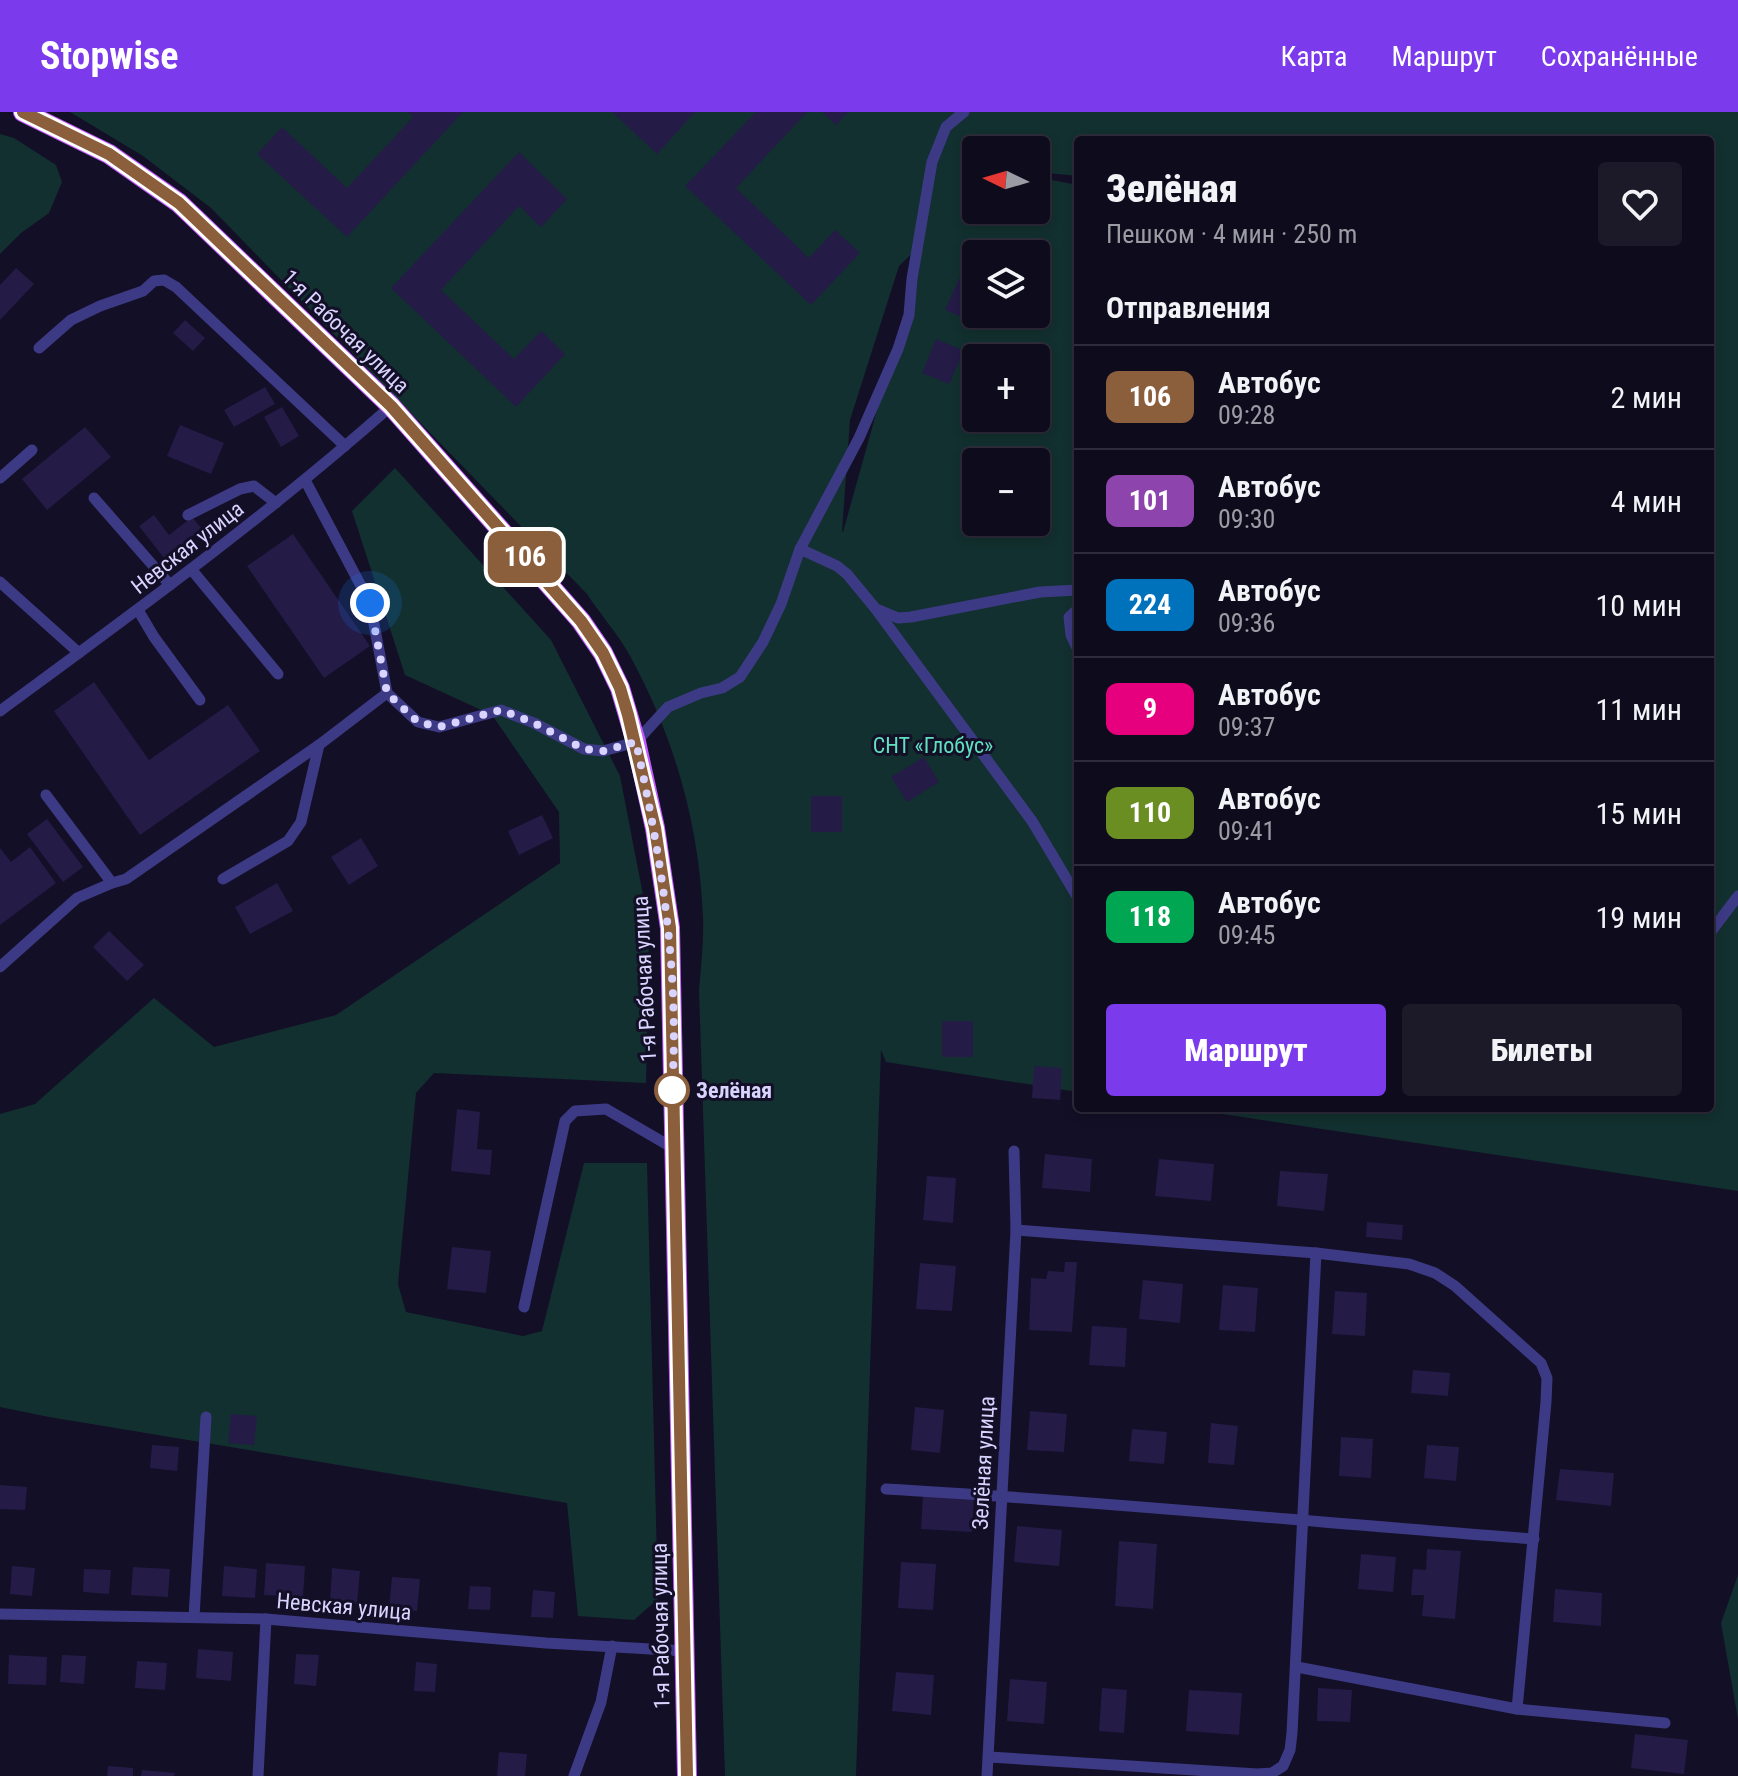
<!DOCTYPE html>
<html lang="ru">
<meta charset="utf-8">
<style>
:root{--surface:#0e0b1c;--page:#1c1929;--text:#f1f3f6;--muted:#9b9ba3;--line:#2e2b3b;--accent:#7c3aed}
body{margin:0;font-family:"Roboto Condensed",sans-serif;background:var(--page);color:var(--text);height:100vh;display:flex;flex-direction:column;font-size:30px;white-space:nowrap}
*{box-sizing:border-box;margin:0}
p{font-size:26px;color:var(--muted)}
.icon{flex:none;width:44px;height:44px;fill:none;stroke:currentColor;stroke-width:2;stroke-linecap:round;stroke-linejoin:round}
.map{position:relative;flex:1;overflow:hidden}
.sheet{position:absolute;left:1074px;top:24px;width:640px;height:976px;display:flex;flex-direction:column;background:var(--surface);border-radius:8px;box-shadow:0 4px 12px #0003,0 0 0 2px var(--line)}
.sheet>*{flex:none}
.badge{padding:0 16px;border-radius:12px;font-size:28px;line-height:52px}
.needle{width:52px;rotate:275deg}
.tools{position:absolute;left:962px;top:24px;display:grid;gap:16px}
.tools a{display:grid;place-items:center;width:88px;height:88px;border-radius:8px;background:var(--surface);box-shadow:0 4px 12px #0003,0 0 0 2px var(--line);font-size:40px}
.you{position:absolute;width:40px;height:40px;margin:-20px;border:6px solid #fff;border-radius:50%;background:#1a73e8;box-shadow:0 0 0 12px #1a73e833}
.map>.badge{position:absolute;translate:-50% -50%;box-shadow:0 0 0 4px #fff}
h2{padding:0 32px;font-size:30px;line-height:72px}
.round{display:grid;place-items:center;flex:none;width:84px;height:84px;border-radius:8px;background:var(--page)}
.summary{display:flex;align-items:center;justify-content:space-between;height:136px;padding:0 32px}
h1{font-size:38px;font-weight:800;line-height:60px}
.cta{display:flex;gap:16px;margin-top:auto;padding:16px 32px}
.cta a{flex:1;height:92px;border-radius:8px;background:var(--accent);color:#fff;font-size:32px;font-weight:800;line-height:92px;text-align:center}
.cta a+a{background:var(--page);color:var(--text)}
ul{padding:0;list-style:none}
li{display:flex;align-items:center;gap:24px;height:104px;padding:0 32px;border-top:2px solid var(--line)}
li div{flex:1}
li b{display:block;font-size:30px}
li em{font-style:normal}
li .badge{min-width:88px;font-weight:700;text-align:center}
header{display:flex;align-items:center;gap:48px;box-sizing:border-box;height:112px;padding:0 40px;background:var(--accent);color:#fff}
header strong{font-size:38px}
nav{display:flex;gap:44px;margin-inline-start:auto;font-size:28px}
.map>svg:first-child{display:block}
.green{fill:#12302f;fill-rule:evenodd}
.building{fill:#241b47}
.lines{fill:none;stroke-linecap:round;stroke-linejoin:round}
.service{stroke:#3d3a85;stroke-width:11}
.primary{stroke:#c25bff;stroke-width:20}
.line-casing{stroke:#fff;stroke-width:18}
.line{stroke:#8b5e3c;stroke-width:12}
.walk{stroke:#d9d4ff;stroke-width:8;stroke-dasharray:0 14.4}
.stop-dot{fill:#fff;stroke:#8b5e3c;stroke-width:4}
.labels{text-anchor:middle;stroke-width:6;stroke-linejoin:round;paint-order:stroke}
.street-label{font-size:22px;fill:#d9d4ff;stroke:#130f26}
.park-label{font-size:22px;fill:#5fe0c0;stroke:#130f26}
.stop-label{font-size:22px;font-weight:bold;fill:#d9d4ff;stroke:#130f26;text-anchor:start}
</style>
<header>
<strong>Stopwise</strong>
<nav><a>Карта</a><a>Маршрут</a><a>Сохранённые</a></nav>
</header>
<div class="map">
<svg width="1738" height="1664" viewBox="0 0 1738 1664">
<rect width="100%" height="100%" fill="#130f26"/>
<g class="green">
<path d="M70 0H1738V1079L1182 996H1710V28H1078V64L1036 60V38H976V98H1036V65L1078 73V980L886 950 881 938 856 1664H725L699 878C701 854 704 829 703 805 699 711 674 624 629 542 617 521 600 502 587 482L211 96 143 44ZM924 130 843 420H842L850 308 899 154ZM976 142H1036V202H976ZM976 246H1036V306H976ZM976 350H1036V410H976Z"/>
<path d="M0 22 14 26 56 53 62 70 49 101 21 121 0 142Z"/>
<path d="M395 356 551 528 620 664 649 814 646 971 434 961 416 981 398 1172 406 1200 523 1224 542 1219 584 1051H647L658 1487 634 1508 578 1504 567 1391 49 1305 0 1295V1002L35 992 154 886 214 935 336 903 560 751 559 700 492 603 405 563 352 399Z"/>
<path d="M1738 1463V1607L1721 1511Z"/>
</g>
<g class="building">
<path d="M408 0H463L347 125 257 42 282 15 347 76 413 5Z"/>
<path d="M612 0H695L657 42Z"/>
<path d="M756 0H807L736 76 809 146 835 118 860 141 811 193 685 74Z"/>
<path d="M822 0H848L836 13Z"/>
<path d="M519 40 567 87 541 115 519 94 441 178 514 247 541 219 565 242 516 295 391 176Z"/>
<path d="M16 156 34 172 0 208V173Z"/>
<path d="M960 165 976 172V202L973 210 945 198Z"/>
<path d="M185 208 205 226 193 239 173 221Z"/>
<path d="M936 227 964 239 949 272 922 261Z"/>
<path d="M265 275 275 292 234 315 224 298Z"/>
<path d="M282 295 299 324 281 335 264 305Z"/>
<path d="M180 313 224 331 211 362 167 344Z"/>
<path d="M85 315 111 345 47 398 22 367Z"/>
<path d="M154 403 169 423 192 405 202 417 164 446 139 414Z"/>
<path d="M293 422 370 534 324 566 247 454Z"/>
<path d="M94 570 149 648 228 593 260 639 140 723 54 599Z"/>
<path d="M924 645 939 670 907 690 891 665Z"/>
<rect x="811" y="684" width="31" height="36"/>
<path d="M542 703 553 726 519 743 508 719Z"/>
<path d="M47 707 83 755 63 770 27 722Z"/>
<path d="M361 726 378 754 349 773 331 745Z"/>
<path d="M30 735 56 771 0 813V736L11 750Z"/>
<path d="M277 771 293 799 250 822 235 795Z"/>
<path d="M109 819 144 853 127 869 93 835Z"/>
<rect x="942" y="909" width="31" height="36"/>
<path d="M1034 954 1062 956 1060 988 1032 986Z"/>
<path d="M457 997 480 1000 477 1037 492 1038 490 1063 451 1059Z"/>
<path d="M1045 1042 1092 1047 1090 1080 1042 1076Z"/>
<path d="M1159 1047 1214 1052 1211 1089 1155 1084Z"/>
<path d="M1280 1059 1328 1062 1324 1099 1277 1094Z"/>
<path d="M927 1064 956 1066 953 1111 923 1108Z"/>
<path d="M1367 1110 1403 1113 1402 1128 1366 1125Z"/>
<path d="M452 1135 491 1139 486 1181 447 1177Z"/>
<path d="M1065 1150H1077L1072 1220 1029 1218 1031 1166 1046 1167 1048 1159 1064 1160Z"/>
<path d="M920 1151 956 1154 952 1199 916 1197Z"/>
<path d="M1143 1168 1183 1172 1180 1211 1139 1207Z"/>
<path d="M1223 1173 1258 1176 1255 1220 1219 1218Z"/>
<path d="M1335 1179 1367 1181 1365 1224 1332 1222Z"/>
<path d="M1092 1214 1127 1216 1125 1255 1089 1253Z"/>
<path d="M1413 1258 1450 1261 1448 1284 1411 1281Z"/>
<path d="M915 1295 944 1298 940 1341 911 1338Z"/>
<path d="M1030 1299 1067 1302 1064 1340 1027 1338Z"/>
<path d="M231 1302 257 1304 254 1333 228 1331Z"/>
<path d="M1211 1311 1238 1314 1234 1353 1208 1351Z"/>
<path d="M1132 1317 1167 1320 1164 1352 1129 1349Z"/>
<path d="M1341 1325 1373 1327 1371 1366 1339 1364Z"/>
<path d="M152 1333 179 1335 177 1359 150 1356Z"/>
<path d="M1427 1333 1459 1335 1456 1369 1424 1366Z"/>
<path d="M1560 1357 1614 1361 1611 1394 1556 1388Z"/>
<path d="M0 1373 27 1375 25 1398 0 1397Z"/>
<path d="M923 1383 974 1385 972 1420 921 1417Z"/>
<path d="M1017 1414 1062 1418 1059 1454 1014 1450Z"/>
<path d="M1119 1429 1157 1432 1153 1497 1115 1494Z"/>
<path d="M1427 1437 1461 1439 1455 1507 1422 1504 1424 1483H1411L1413 1457 1426 1458Z"/>
<path d="M1361 1442 1396 1445 1393 1480 1358 1477Z"/>
<path d="M901 1450 936 1452 933 1498 898 1496Z"/>
<path d="M266 1451 305 1454 303 1485 264 1483Z"/>
<path d="M12 1454 35 1456 32 1484 10 1482Z"/>
<path d="M224 1454 257 1457 255 1486 222 1484Z"/>
<path d="M133 1455 170 1457 168 1485 131 1483Z"/>
<path d="M332 1456 360 1459 357 1492 330 1490Z"/>
<path d="M84 1457 111 1458 109 1482 83 1480Z"/>
<path d="M392 1465 420 1467 417 1499 389 1496Z"/>
<path d="M470 1474 491 1475 490 1498 468 1497Z"/>
<path d="M1555 1477 1602 1481 1601 1514 1553 1510Z"/>
<path d="M533 1478 555 1480 553 1506 531 1505Z"/>
<path d="M198 1537 233 1540 231 1569 196 1566Z"/>
<path d="M296 1542 319 1543 316 1574 294 1572Z"/>
<path d="M9 1543 47 1545 46 1573 8 1572Z"/>
<path d="M62 1543 86 1544 84 1572 60 1570Z"/>
<path d="M137 1549 167 1551 165 1578 135 1576Z"/>
<path d="M416 1550 437 1552 435 1580 414 1579Z"/>
<path d="M896 1560 934 1563 931 1603 892 1599Z"/>
<path d="M1010 1567 1047 1570 1044 1612 1007 1609Z"/>
<path d="M1102 1576 1127 1578 1124 1621 1099 1619Z"/>
<path d="M1318 1576 1352 1578 1350 1610 1317 1609Z"/>
<path d="M1189 1578 1242 1581 1239 1623 1186 1619Z"/>
<path d="M1635 1622 1688 1628 1684 1662 1631 1656Z"/>
<path d="M499 1640 527 1642 525 1664H497Z"/>
<path d="M108 1654 133 1656V1664H107Z"/>
<path d="M142 1658 175 1661 174 1664H141Z"/>
</g>
<g class="lines">
<g class="service">
<path d="M39 236 71 208 100 194 143 179 154 169 164 168 176 175 345 334"/>
<path d="M0 366 32 338"/>
<path d="M305 368 370 491 387 581"/>
<path d="M94 386 170 473"/>
<path d="M188 403 240 377 254 374 276 391"/>
<path d="M800 437 837 454 847 462 875 496 1032 709 1078 786"/>
<path d="M191 457 278 562"/>
<path d="M0 470 79 541"/>
<path d="M1078 497 1069 505 1071 523 1078 538"/>
<path d="M138 498 154 525 200 588"/>
<path d="M879 498 898 506 911 505 1040 480 1078 478"/>
<path d="M0 599C133 501 267 404 391 294"/>
<path d="M46 683 112 771 126 767 319 633 387 581 418 610 439 615 501 598 534 611 584 637 603 639 636 630 668 595 701 581 722 576 740 565 763 530 781 492 800 437 859 326 898 237 909 203 912 167 932 50 946 15 964 0"/>
<path d="M223 767 288 729 301 710 319 633"/>
<path d="M1710 821 1738 784"/>
<path d="M0 855 77 786 112 771"/>
<path d="M1016 1118 1316 1141 1409 1152 1435 1161 1455 1174 1541 1251 1547 1266 1546 1290 1517 1597"/>
<path d="M524 1195 565 1009 575 999 606 997 673 1036"/>
<path d="M886 1377C1102 1389 1318 1411 1534 1427"/>
<path d="M0 1502 266 1507 546 1531 685 1539"/>
<path d="M194 1505 206 1305"/>
<path d="M1297 1555 1517 1597 1665 1611"/>
<path d="M989 1645 1257 1662 1272 1661 1283 1654 1290 1638 1292 1621 1316 1141"/>
<path d="M258 1664 266 1507"/>
<path d="M574 1664 601 1590 612 1534"/>
<path d="M987 1664 1016 1118 1014 1039"/>
</g>
<path class="primary" d="M23 0 109 42 179 91 391 294 581 509 603 541 620 576 636 630 655 716 670 816 687 1664"/>
</g>
<g class="lines">
<defs>
<path id="line" d="M23 0 109 42 179 91 391 294 581 509 603 541 620 576 628 603 655 716 670 816 687 1664"/>
</defs>
<use href="#line" class="line-casing"/>
<use href="#line" class="line"/>
<path class="walk" d="M370 491 387 581 418 610 439 615 501 598 534 611 584 637 603 639 636 630C661 745 680 860 672 978"/>
</g>
<circle class="stop-dot" cx="672" cy="978" r="16"/>
<g class="labels">
<g class="street-label">
<text transform="translate(346 219) rotate(44)" y="8">1-я Рабочая улица</text>
<text transform="translate(187 435) rotate(-38)" y="8">Невская улица</text>
<text transform="translate(644 867) rotate(-93)" y="8">1-я Рабочая улица</text>
<text transform="translate(983 1351) rotate(-87)" y="8">Зелёная улица</text>
<text transform="translate(344 1494) rotate(5)" y="8">Невская улица</text>
<text transform="translate(660 1514) rotate(-91)" y="8">1-я Рабочая улица</text>
</g>
<g class="park-label">
<text x="933" y="641">СНТ «Глобус»</text>
</g>
<g class="stop-label">
<text x="696" y="986">Зелёная</text>
</g>
</g>
</svg>
<div class="tools">
<a><svg class="needle" viewBox="-14 -14 28 28"><path d="M0-13l5 13h-10z" fill="#e53935"/><path d="M0 13l5-13h-10z" fill="#9b9ba3"/></svg></a>
<a><svg class="icon" aria-label="layers" viewBox="0 0 24 24"><path d="M12 4l9 5-9 5-9-5zM3 14l9 5 9-5"/></svg></a>
<a>+</a>
<a>−</a>
</div>
<div class="you" style="left:370px;top:491px"></div>
<b class="badge" style="left:525px;top:445px;background:#8b5e3c;color:#fff">106</b>
<section class="sheet">
<div class="summary"><div><h1>Зелёная</h1><p>Пешком · 4 мин · 250 m</p></div><a class="round"><svg class="icon" aria-label="heart" viewBox="0 0 24 24"><path d="M12 20l-8-8c-3-5 5-10 8-4 3-6 11-1 8 4z"/></svg></a></div>
<h2>Отправления</h2>
<ul>
<li><span class="badge" style="background:#8b5e3c;color:#fff">106</span><div><b>Автобус</b><p>09:28</p></div><em>2 мин</em></li>
<li><span class="badge" style="background:#8e44ad;color:#fff">101</span><div><b>Автобус</b><p>09:30</p></div><em>4 мин</em></li>
<li><span class="badge" style="background:#0072bc;color:#fff">224</span><div><b>Автобус</b><p>09:36</p></div><em>10 мин</em></li>
<li><span class="badge" style="background:#e6007e;color:#fff">9</span><div><b>Автобус</b><p>09:37</p></div><em>11 мин</em></li>
<li><span class="badge" style="background:#6b8e23;color:#fff">110</span><div><b>Автобус</b><p>09:41</p></div><em>15 мин</em></li>
<li><span class="badge" style="background:#00a651;color:#fff">118</span><div><b>Автобус</b><p>09:45</p></div><em>19 мин</em></li>
</ul>
<div class="cta"><a>Маршрут</a><a>Билеты</a></div>
</section>
</div>
